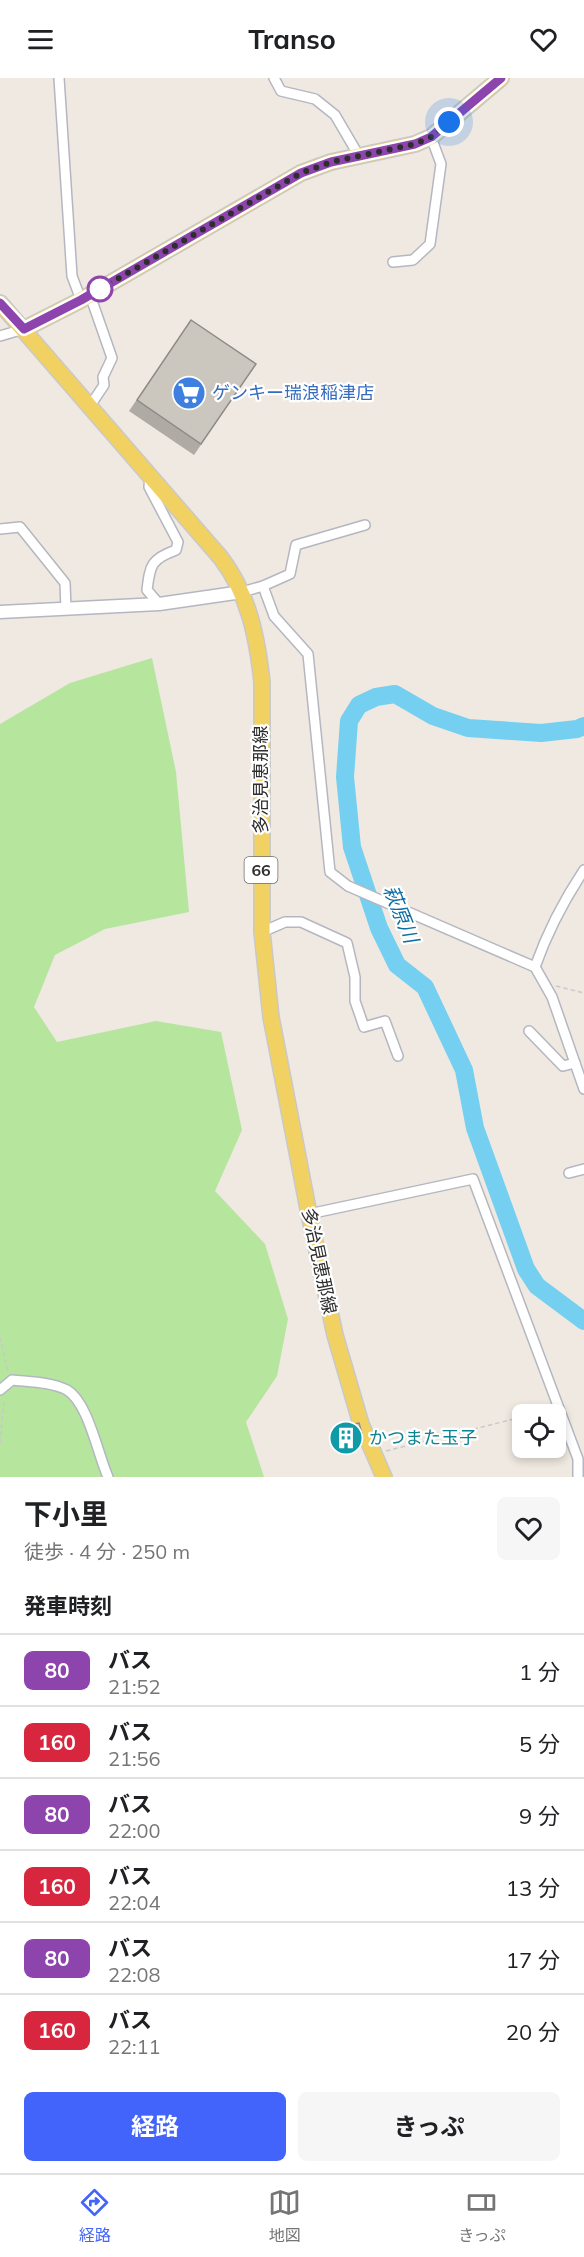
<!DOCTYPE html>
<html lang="ja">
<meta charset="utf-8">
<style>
:root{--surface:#fff;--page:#f6f6f6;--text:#202124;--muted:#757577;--line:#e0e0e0;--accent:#4264fb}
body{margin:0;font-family:Mulish,"Noto Sans JP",sans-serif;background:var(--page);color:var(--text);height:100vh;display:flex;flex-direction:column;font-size:22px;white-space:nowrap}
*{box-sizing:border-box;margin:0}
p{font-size:20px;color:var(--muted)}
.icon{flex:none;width:33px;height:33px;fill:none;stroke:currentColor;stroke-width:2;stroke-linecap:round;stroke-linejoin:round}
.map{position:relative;height:1399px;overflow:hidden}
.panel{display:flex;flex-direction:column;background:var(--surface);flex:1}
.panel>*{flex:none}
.badge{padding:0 12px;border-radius:9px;font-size:21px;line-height:39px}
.buttons{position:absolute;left:512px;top:1326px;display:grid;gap:12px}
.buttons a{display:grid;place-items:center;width:54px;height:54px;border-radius:9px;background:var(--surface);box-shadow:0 3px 9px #0003;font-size:30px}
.you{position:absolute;width:30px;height:30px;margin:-15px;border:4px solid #fff;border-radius:50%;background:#1a73e8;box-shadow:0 0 0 9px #1a73e833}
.map>.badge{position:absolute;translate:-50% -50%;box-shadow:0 0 0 3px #fff}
h2{padding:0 24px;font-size:22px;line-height:54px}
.round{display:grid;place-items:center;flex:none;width:63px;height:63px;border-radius:9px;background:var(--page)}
.head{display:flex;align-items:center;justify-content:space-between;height:102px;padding:0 24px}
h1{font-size:28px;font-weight:700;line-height:45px}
.cta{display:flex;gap:12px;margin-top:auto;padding:12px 24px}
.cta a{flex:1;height:69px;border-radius:9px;background:var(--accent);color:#fff;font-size:24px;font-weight:700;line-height:69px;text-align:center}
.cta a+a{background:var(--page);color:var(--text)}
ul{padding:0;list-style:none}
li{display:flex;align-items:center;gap:18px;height:72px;padding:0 24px;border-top:2px solid var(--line)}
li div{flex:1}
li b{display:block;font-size:22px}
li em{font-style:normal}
li .badge{min-width:66px;font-weight:700;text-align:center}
header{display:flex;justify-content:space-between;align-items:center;height:78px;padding:0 24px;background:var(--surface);font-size:27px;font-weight:700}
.menu{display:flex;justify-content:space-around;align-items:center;height:84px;border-top:2px solid var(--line);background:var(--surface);font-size:16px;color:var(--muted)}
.menu a{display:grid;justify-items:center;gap:3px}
.menu .current{color:var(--accent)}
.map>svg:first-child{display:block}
.green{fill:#b6e59e}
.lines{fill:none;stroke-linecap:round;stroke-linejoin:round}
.stream{stroke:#75cff0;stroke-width:3}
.river{stroke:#75cff0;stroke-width:18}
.minor-casing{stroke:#b4b7c1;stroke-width:12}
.tertiary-casing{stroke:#b4b7c1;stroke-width:15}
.primary-casing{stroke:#c9c9c9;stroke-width:18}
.path{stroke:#c9c9c9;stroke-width:1.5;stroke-dasharray:4.5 3;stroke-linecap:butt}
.minor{stroke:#fff;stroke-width:9}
.tertiary{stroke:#fff;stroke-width:12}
.primary{stroke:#f2d163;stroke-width:15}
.wall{fill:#afaba4}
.shaded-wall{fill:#8e8b86}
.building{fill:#cbc7bf;stroke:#8e8b86;stroke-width:1.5}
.line-casing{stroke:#fff;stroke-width:14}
.line{stroke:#8e44ad;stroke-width:9}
.walk{stroke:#2e2e2e;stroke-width:6;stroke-dasharray:0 10.8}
.stop-dot{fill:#fff;stroke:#8e44ad;stroke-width:3}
.labels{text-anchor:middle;stroke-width:4.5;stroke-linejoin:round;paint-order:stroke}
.shield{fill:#fff;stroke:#6d6d6d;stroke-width:1.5}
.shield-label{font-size:16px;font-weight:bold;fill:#2e2e2e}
.shop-label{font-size:18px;fill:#366cbe;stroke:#fff;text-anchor:start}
.street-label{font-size:18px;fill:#2e2e2e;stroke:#fff}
.culture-label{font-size:18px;fill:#0d838f;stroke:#fff;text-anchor:start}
.water-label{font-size:20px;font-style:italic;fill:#0d6fa3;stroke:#fff}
</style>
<header><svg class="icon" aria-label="menu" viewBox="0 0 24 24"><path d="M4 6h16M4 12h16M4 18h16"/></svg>Transo<svg class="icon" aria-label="heart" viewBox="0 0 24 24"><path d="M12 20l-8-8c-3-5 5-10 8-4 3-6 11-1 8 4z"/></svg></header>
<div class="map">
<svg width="584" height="1399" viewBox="0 0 584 1399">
<rect width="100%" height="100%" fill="#efe9e1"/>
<path class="green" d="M152 580 176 694 189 834 105 851 55 877 34 929 57 964 156 943 221 954 242 1052 215 1113 265 1166 288 1241 277 1298 246 1344 264 1399H0V646L70 605Z"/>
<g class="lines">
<path class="stream" d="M583 649 584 652"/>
<path class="river" d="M584 648 577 651 541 655 468 650 433 638 395 616 376 619 359 627 349 643 345 699 352 769 379 850 397 887 425 909 464 992 475 1050 526 1191 537 1208 584 1243"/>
<defs>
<g id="minor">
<path d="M59 0 72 198 81 222"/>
<path d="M274 0 281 13 315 21 335 37 359 78"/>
<path d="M393 184 413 182 430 166 441 86 431 59"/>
<path d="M90 217 112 280 103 299 104 307 90 328"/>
<path d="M0 258 24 251"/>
<path d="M150 398 149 409 178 464 176 472C151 481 150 487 147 512L159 526"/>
<path d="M0 451 20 449 65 505 66 531"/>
<path d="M263 508 290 496 296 467 365 447"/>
<path d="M242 514 263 508 274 538 308 576 330 794 348 808 535 889 552 919 584 1011"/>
<path d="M262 854 285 844H301L347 865 355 899V923L364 949 385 943 398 978"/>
<path d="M535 889C547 855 564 822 584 792"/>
<path d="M529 953 563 988 575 985"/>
<path d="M569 1095 584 1091"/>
<path d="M309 1136 473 1101 578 1381V1399"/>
<path d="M0 1312 12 1302C30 1304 51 1304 67 1312 88 1324 98 1377 108 1399"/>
</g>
<path id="tertiary" d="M0 534 159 526 242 514"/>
<g id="primary">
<path d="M0 225 221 480C249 517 257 559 262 604V854L271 939 309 1136 335 1257 361 1346 384 1399"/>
<path d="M24 251 81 222 301 95 331 84 415 66 431 59 501 0"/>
</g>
</defs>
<use href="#minor" class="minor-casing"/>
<use href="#tertiary" class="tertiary-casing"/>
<use href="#primary" class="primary-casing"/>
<g class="path">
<path d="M556 908 584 915"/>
<path d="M0 1259 8 1293"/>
<path d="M530 1336 549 1332"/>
<path d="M0 1365 4 1322"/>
<path d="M386 1373 522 1339"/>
</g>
<use href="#minor" class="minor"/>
<use href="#tertiary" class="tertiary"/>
<use href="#primary" class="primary"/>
</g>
<g class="wall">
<path d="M191 242 256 286 194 377 129 333Z"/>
<path d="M340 1348 362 1356 356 1364 337 1367 335 1356Z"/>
</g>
<path class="shaded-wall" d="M362 1356 356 1364 337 1367 342 1359Z"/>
<g class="building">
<path d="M191 242 256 286 201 366 137 322Z"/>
<path d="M359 1345 362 1356 342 1359 340 1348Z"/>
</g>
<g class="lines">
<defs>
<path id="line" d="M0 225 24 251 81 222 301 95 331 84 415 66 431 59 501 0"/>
</defs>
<use href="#line" class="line-casing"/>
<use href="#line" class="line"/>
<path class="walk" d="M100 211 301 95 331 84 415 66 431 59 449 44"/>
</g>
<defs>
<symbol id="supermarket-disc" viewBox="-11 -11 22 22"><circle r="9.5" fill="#3f7fe0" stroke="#fff"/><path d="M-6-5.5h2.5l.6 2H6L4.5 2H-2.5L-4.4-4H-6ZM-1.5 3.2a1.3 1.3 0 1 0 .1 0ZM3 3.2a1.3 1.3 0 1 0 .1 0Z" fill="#fff"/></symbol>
<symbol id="building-disc" viewBox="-11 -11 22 22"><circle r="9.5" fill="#0f9aa8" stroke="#fff"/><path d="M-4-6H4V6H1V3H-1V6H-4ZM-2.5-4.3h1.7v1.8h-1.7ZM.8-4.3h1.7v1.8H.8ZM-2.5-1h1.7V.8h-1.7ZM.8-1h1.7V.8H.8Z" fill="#fff"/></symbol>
</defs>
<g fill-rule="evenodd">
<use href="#supermarket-disc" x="170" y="296" width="38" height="38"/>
<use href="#building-disc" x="327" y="1341" width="38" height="38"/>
</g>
<circle class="stop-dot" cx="100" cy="211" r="12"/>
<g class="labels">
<rect class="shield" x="244.5" y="779" width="33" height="26" rx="4.5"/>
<g class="shield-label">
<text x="261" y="798">66</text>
</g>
<g class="shop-label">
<text x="212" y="321">ゲンキー瑞浪稲津店</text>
</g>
<g class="street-label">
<text transform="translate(261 702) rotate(-90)" y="6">多治見恵那線</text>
<text transform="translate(319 1183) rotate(78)" y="6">多治見恵那線</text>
</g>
<g class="culture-label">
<text x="369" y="1366">かつまた玉子</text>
</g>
<g class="water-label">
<text transform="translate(401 836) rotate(68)" y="7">萩原川</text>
</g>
</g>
</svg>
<div class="buttons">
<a><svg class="icon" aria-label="locate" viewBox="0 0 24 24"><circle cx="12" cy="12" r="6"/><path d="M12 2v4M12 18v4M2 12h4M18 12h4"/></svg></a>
</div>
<div class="you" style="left:449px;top:44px"></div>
</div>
<section class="panel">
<div class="head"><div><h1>下小里</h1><p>徒歩 · 4 分 · 250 m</p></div><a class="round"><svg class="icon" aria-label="heart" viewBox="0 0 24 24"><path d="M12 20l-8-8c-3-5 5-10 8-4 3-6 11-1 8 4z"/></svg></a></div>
<h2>発車時刻</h2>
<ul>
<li><span class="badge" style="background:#8e44ad;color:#fff">80</span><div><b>バス</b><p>21:52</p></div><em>1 分</em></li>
<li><span class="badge" style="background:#d7263d;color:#fff">160</span><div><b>バス</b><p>21:56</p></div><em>5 分</em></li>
<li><span class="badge" style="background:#8e44ad;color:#fff">80</span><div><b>バス</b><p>22:00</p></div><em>9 分</em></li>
<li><span class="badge" style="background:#d7263d;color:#fff">160</span><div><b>バス</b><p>22:04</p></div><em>13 分</em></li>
<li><span class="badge" style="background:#8e44ad;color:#fff">80</span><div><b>バス</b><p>22:08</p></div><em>17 分</em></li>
<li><span class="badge" style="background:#d7263d;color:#fff">160</span><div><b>バス</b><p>22:11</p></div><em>20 分</em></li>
</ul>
<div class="cta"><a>経路</a><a>きっぷ</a></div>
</section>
<nav class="menu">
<a class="current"><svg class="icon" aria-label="directions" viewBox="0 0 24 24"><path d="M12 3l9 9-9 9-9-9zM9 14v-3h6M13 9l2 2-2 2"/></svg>経路</a>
<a><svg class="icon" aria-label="map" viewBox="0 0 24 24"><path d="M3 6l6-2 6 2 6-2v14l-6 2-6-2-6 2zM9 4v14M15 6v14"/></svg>地図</a>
<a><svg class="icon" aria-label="tickets" viewBox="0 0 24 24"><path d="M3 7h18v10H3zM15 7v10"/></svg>きっぷ</a>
</nav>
